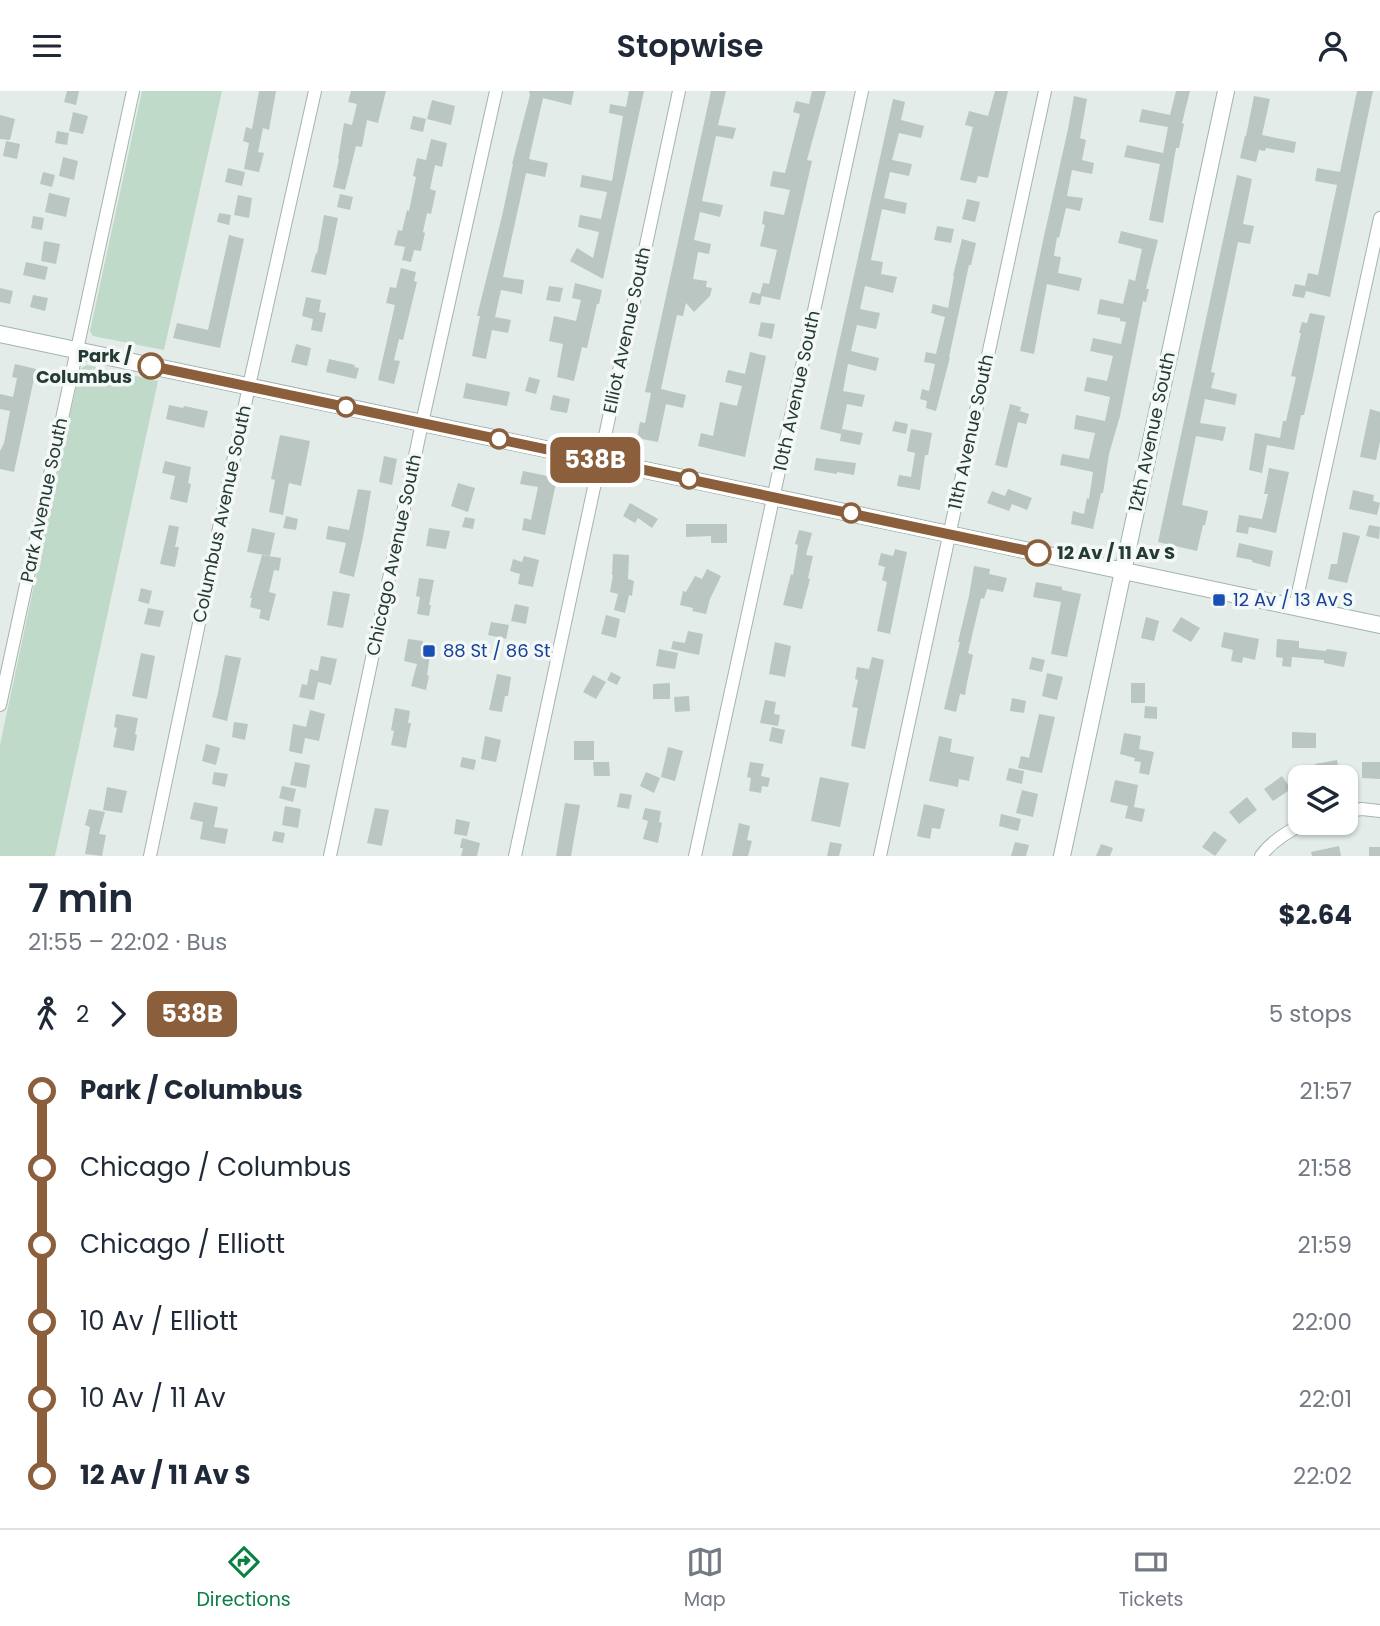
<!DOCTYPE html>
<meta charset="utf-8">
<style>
:root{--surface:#fff;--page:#f6f6f7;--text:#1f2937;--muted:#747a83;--line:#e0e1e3;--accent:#0b8043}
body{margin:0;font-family:Poppins,sans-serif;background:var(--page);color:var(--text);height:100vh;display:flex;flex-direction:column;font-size:26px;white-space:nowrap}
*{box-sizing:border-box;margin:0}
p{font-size:23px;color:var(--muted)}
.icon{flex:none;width:38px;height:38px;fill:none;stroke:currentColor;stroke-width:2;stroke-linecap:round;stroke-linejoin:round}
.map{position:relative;height:765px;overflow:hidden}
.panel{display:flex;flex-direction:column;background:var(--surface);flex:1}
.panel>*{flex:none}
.badge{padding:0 14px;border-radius:10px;font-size:24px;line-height:46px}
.controls{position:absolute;left:1288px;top:674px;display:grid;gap:14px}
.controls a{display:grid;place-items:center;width:70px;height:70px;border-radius:14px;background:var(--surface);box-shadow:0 2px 5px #0004;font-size:35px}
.map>.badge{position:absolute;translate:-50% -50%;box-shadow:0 0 0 4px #fff}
.legs{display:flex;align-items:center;gap:10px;height:77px;padding:0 28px;font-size:23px}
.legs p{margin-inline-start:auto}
.headline{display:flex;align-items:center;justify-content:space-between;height:119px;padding:0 28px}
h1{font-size:38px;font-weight:600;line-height:52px}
ul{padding:0 28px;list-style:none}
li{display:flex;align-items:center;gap:24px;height:77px;font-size:26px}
li i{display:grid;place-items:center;width:10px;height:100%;margin:0 9px;background:currentColor}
li i::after{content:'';width:18px;height:18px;margin:-9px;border:5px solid;border-radius:50%;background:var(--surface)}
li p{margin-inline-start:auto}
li:first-child i{background:linear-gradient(#0000 50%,currentColor 0)}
li:last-child i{background:linear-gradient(currentColor 50%,#0000 0)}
header{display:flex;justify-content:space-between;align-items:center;height:91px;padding:0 28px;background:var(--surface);font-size:32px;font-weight:600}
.menu{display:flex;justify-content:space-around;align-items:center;height:98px;border-top:2px solid var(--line);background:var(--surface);font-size:19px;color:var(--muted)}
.menu a{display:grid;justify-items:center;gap:4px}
.menu .on{color:var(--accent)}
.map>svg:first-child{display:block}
.green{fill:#bfdac8}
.building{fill:#b9c6c2}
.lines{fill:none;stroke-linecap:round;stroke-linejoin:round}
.street-casing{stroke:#a6b3af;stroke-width:14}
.secondary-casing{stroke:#a0b3ad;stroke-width:18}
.street{stroke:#fff;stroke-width:12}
.secondary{stroke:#fff;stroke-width:16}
.line-1-casing{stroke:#fff;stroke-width:16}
.line-1{stroke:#8b5e3c;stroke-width:10}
.stop-1-dot{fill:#fff;stroke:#8b5e3c;stroke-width:3.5}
.transit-dot{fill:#1a4fb4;stroke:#f4f8f6;stroke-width:2.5}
.labels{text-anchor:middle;stroke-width:7;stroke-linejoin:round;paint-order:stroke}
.street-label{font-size:18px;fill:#253b36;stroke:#f4f8f6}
.stop-label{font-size:18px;font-weight:bold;fill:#253b36;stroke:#f4f8f6;text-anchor:end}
.transit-label{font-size:18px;fill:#164399;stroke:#f4f8f6;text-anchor:start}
</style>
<header><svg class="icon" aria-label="menu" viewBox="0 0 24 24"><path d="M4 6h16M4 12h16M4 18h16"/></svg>Stopwise<svg class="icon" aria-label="person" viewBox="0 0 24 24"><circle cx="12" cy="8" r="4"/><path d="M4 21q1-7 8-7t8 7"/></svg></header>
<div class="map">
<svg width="1380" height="765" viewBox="0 0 1380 765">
<rect width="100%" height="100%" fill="#e3ece8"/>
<g class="green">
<path d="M142 0H222L164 259 93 245 90 240Z"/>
<path d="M87 274 158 290 55 765H0V654L80 278Z"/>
</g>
<g class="building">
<path d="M67 0H79L76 14 64 11Z"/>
<path d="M259 0H276L269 39 263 37 258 61 264 62 259 81 244 78 249 52 243 50 246 36 252 38Z"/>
<path d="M351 0H386L378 32 367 29 362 56 356 55 345 99 333 96 339 68H338L344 32 352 34 357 13 348 11Z"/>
<path d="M529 0H574L571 14 543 7 529 68 548 72 545 86 526 82 503 186 524 189 522 203 501 199 495 226 511 229 508 242 492 239 486 268 472 265 480 225H477L502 125 513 73H512L530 4Z"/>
<path d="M629 0H644L603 188 570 170 577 157 593 167 599 141 578 136 580 124 601 128 607 101 580 96 582 84 612 90 623 25 609 22 610 13 626 16Z"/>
<path d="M711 0H726L718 34 736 37 733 48 716 45 702 110 723 114 720 126 700 121 694 149 711 153 709 163 698 161 693 188 707 190 706 196 712 197 710 205 694 221 686 212 683 225 677 224 661 298 686 304 683 317 666 313 658 351 637 347 640 331 645 332 651 302 645 301Z"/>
<path d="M812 0H826L807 69 812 70 780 209 762 205 760 214 749 212 752 201 760 203 763 192 769 193 777 159 760 155 765 134 762 133 764 120 784 124 790 99 770 95 773 80 785 82 800 23 793 21 796 10 809 13Z"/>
<path d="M995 0H1008L988 87 978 85 976 92 960 89 973 36 965 34 969 20 988 25Z"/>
<path d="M1176 0H1190L1182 32 1184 33 1179 57H1176L1163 132 1149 129 1160 73 1124 66 1127 54 1163 62 1168 36 1139 31 1142 18 1170 24Z"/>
<path d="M1357 0H1373L1330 206 1306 200 1304 207 1292 205 1295 193 1305 195 1308 182 1318 184 1337 94 1315 90 1317 77 1340 81Z"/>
<path d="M1074 5 1087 8 1080 47 1086 49 1082 69 1094 72 1092 83 1072 79 1067 105 1083 107 1080 120 1066 117 1059 147 1057 146 1054 165 1061 166 1058 182 1082 187 1079 200 1047 193 1034 263 1020 260 1044 145 1068 38Z"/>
<path d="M1254 5 1270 8 1262 44 1296 51 1294 62 1266 57 1265 60 1259 59 1256 71 1240 67 1245 45H1246Z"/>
<path d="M893 8 905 11 901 29 924 35 921 47 899 42 892 69 912 73 909 85 890 81 884 107 907 112 905 123 882 118 871 169 883 171 881 183 897 186 893 202 865 195 860 218 880 222 876 238 857 234 851 260 879 267 876 280 848 273 843 300 865 304 862 316 847 313 841 343 820 338Z"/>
<path d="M432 9 455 15 451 34 427 28Z"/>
<path d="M73 21 88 25 83 43 69 40Z"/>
<path d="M0 24 15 28 10 49 0 48Z"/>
<path d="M413 25 426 28 423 41 410 38Z"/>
<path d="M57 40 69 42 67 54 55 52Z"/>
<path d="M431 48 447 52 442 76 435 74 430 98 436 100 431 123 427 122 423 141 425 142 421 160 414 159 411 171 402 169 405 156 394 154 398 139 402 140 407 119 409 120 416 86 413 85 417 67 426 69Z"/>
<path d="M6 50 20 53 17 68 3 65Z"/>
<path d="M63 66 78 70 74 89 59 85Z"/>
<path d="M228 77 245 81 242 95 225 91Z"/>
<path d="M43 81 55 84 52 96 40 93Z"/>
<path d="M1237 84 1252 88 1243 133 1254 135 1250 153 1238 151 1211 281 1215 282 1211 297 1237 303 1235 314 1205 308 1200 332 1226 336 1223 350 1196 345 1182 414 1208 420 1205 434H1203L1197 460 1158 451Z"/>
<path d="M49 102 70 107 66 126 45 121Z"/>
<path d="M340 103 353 106 350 119 337 116Z"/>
<path d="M238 104 252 107 249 127 234 124Z"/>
<path d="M967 108 980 111 975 131 962 128Z"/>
<path d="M219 122 231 124 229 134 217 131Z"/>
<path d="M324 124 338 127 326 184 311 181 316 162 317 163Z"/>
<path d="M33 125 44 127 42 139 31 137Z"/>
<path d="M937 135 954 138 951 152 934 149Z"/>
<path d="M1121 140 1158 149 1146 198H1149L1146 211 1143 210 1120 325 1109 363 1103 402H1101L1093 438 1071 433 1073 420 1084 423 1087 407 1089 408 1093 381 1060 374 1062 363 1089 368 1095 342 1074 338 1076 324 1105 330 1110 306 1084 300 1087 286 1107 290 1113 265 1090 260 1093 247 1121 253 1126 231 1120 230V227L1097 223 1100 208 1123 213 1129 188 1135 190 1142 158 1118 152Z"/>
<path d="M229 144 244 148 220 257 173 247 177 232 208 239Z"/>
<path d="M962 148 976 152 971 174H969L949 266H950L936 320 926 317 927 310 920 308 922 298 929 300 935 273 924 271 926 261 936 263 945 226 931 222 933 213 948 217 954 185H953Z"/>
<path d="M44 150 60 153 56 173 41 170Z"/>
<path d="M26 171 48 176 45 189 23 184Z"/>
<path d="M401 177 416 181 414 190 417 191 403 249 399 248 394 269 400 270 394 293 378 289 395 214 386 212 390 196 396 197Z"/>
<path d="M575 192 602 199 599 213H597L587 257 582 256 574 290 557 286 563 253 549 250 554 225 576 230 581 209 572 207Z"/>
<path d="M549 195 563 197 560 211 546 209Z"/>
<path d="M0 197 13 200 10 213 0 211Z"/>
<path d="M33 204 48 207 45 220 30 216Z"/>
<path d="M306 206 321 209 319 221 326 222 322 241 311 239 313 228 302 225Z"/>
<path d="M1310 222 1325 225 1313 284 1304 324H1301L1294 359 1267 354 1262 382 1249 379 1255 342 1280 347 1283 330H1286L1296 286 1291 285 1301 242H1299L1302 231 1307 232Z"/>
<path d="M761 231 775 233 772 248 758 245Z"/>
<path d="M296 253 311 257 307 275 291 271Z"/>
<path d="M750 261 766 265 745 366 698 355 701 342 713 345 720 311 737 315 742 295 725 291 728 279 745 283Z"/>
<path d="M329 268 355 274 354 276 359 277 356 288 326 281Z"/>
<path d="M15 273 36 278 14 381 0 378V360L4 352 10 320 0 318V303L13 306 17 287 12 286Z"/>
<path d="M529 286 540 289 536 303 525 300Z"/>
<path d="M466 292 510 301 507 315 463 307Z"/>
<path d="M553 304 570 308 567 322 550 319Z"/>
<path d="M1010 313 1021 316 1020 320 1029 323 1026 333 1018 331 1007 377 995 374Z"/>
<path d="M169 314 183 317 184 315 208 320 204 337 166 328Z"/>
<path d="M1370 318 1380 321V350L1376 369 1360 366Z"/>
<path d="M895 330 908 333 906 343 892 340Z"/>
<path d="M842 338 863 342 860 354 840 350Z"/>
<path d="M911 338 932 342 928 364H925L920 399 897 395 899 384 911 386 915 362 907 360Z"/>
<path d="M280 344 310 350 301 395 289 392 283 424 269 421 275 389 271 388Z"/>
<path d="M384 365 397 368 392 394 379 391Z"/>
<path d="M816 367 856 372 854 384 837 381V383L814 379Z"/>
<path d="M165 370 191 376 188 392 191 393 187 412 170 408 175 385 162 382Z"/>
<path d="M1269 377 1289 381 1276 442 1249 436 1248 443 1236 441 1239 424 1262 428 1268 403H1264Z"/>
<path d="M523 380 557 387 545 444 522 439 524 427 531 429 538 396 520 393Z"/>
<path d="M458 392 475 397 468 421 451 415Z"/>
<path d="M358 398 371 400 363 446 354 486 339 482 346 452 326 448 328 435 349 439Z"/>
<path d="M1008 398 1032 407 1027 419 1012 413 1009 420 987 412 992 400 1005 405Z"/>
<path d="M1353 399 1374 404 1373 410 1380 412 1377 424 1349 418Z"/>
<path d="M630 412 658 428 652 437 638 427 635 432 623 425Z"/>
<path d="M286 425 298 428 296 439 283 437Z"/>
<path d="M465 426 475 428 473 438 462 436Z"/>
<path d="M686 433H727V452H711V445L686 446Z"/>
<path d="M169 434 179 436 175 456H179L175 476 160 473Z"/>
<path d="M1369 434 1380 436 1379 448 1366 445Z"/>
<path d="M252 437 275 442 270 465 247 461Z"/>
<path d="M429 437 450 440 446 458 426 455Z"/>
<path d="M799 439 812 442 806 464 813 465 808 487 810 488 802 518 783 514 791 483 793 484 798 454 795 453Z"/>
<path d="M1343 441 1360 445 1347 492 1328 488 1331 473H1337Z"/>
<path d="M1239 452 1273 460 1270 476 1252 471V469L1236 466Z"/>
<path d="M895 458 907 461 890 543 877 540 887 491 882 489 885 476 878 474 881 462 893 465Z"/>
<path d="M613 463 629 464 628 488 634 490 632 505 629 504 625 522 614 519 618 503 610 501 613 484H612Z"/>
<path d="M262 464 281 467 279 480 274 479 269 501 276 503 269 530 259 527 261 519 250 516 252 507H250Z"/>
<path d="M524 465 539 469 533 496 518 493 520 483 510 480 513 468 522 471Z"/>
<path d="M974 475 990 478 989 483 1007 487 1003 501 987 498 984 508 981 507 968 562 973 564 967 592 965 604 960 603 956 621 944 618 960 551H958L969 505Z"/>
<path d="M707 478 721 485 710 508 706 523 692 520 693 517 680 514 683 500 686 501 695 485 702 488Z"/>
<path d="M419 487 434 489 429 514H431L429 525 417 523 420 506 416 505Z"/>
<path d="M1036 491 1062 496V499L1081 503 1067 566 1051 563 1061 511 1033 506Z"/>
<path d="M141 497 152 500 149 513 138 510Z"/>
<path d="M333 500 350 503 343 537 327 534Z"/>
<path d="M515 513 529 516 526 533 511 530Z"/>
<path d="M148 517 164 520 160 536 144 533Z"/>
<path d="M606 524 620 528 616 547 601 543Z"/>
<path d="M1146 526 1159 530 1154 550 1141 547Z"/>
<path d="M1181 526 1200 537 1191 551 1172 540Z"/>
<path d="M491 531 509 534 506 548 488 544Z"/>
<path d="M688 540 703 543 699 564 671 558 673 550 685 552Z"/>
<path d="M1224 541 1259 548 1255 569 1243 566 1242 572 1231 570 1233 559 1221 556Z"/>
<path d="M408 548 423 550 421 562 430 564 427 584 429 585 426 599 411 595 417 573 404 570Z"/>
<path d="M1277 548 1299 550V557L1326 560 1327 558 1347 561 1344 576 1324 572V569L1292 566 1291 576 1282 575 1283 567 1276 566Z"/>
<path d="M775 551 791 555 785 586 769 583Z"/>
<path d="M659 558 678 562 675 578 656 575Z"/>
<path d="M141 562 155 565 147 608 132 605Z"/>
<path d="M225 564 241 567 227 630 212 626 218 602Z"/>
<path d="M321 565 337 568 331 594 318 591 314 609 299 606 302 593 307 594 310 578 318 580Z"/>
<path d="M872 566 884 569 865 658 851 655 858 617 852 616 858 589 855 588 857 576 869 578Z"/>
<path d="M1032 566 1045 569 1042 581 1029 578Z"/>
<path d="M611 581 621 586 617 594 607 589Z"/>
<path d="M1047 582 1063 586 1057 609 1042 605Z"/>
<path d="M497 583 511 586 508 605H505L502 621 489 619Z"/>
<path d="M593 584 606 591 596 608 583 601Z"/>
<path d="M670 592V608H653V593Z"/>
<rect x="1131" y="592" width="14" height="20"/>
<path d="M689 605 690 620 675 621 674 606Z"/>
<path d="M1012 607 1026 610 1024 622 1010 620Z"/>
<path d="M765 609 776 611 774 623 780 624 778 635 760 632Z"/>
<path d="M1145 615 1157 616V628L1144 627Z"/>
<path d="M395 617 410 620 408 632H411L406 657 391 654 394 640 391 639Z"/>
<path d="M310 619 325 623 319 650 305 647 302 663 289 660 293 633 306 636Z"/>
<path d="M116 623 138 627 135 643 137 644 134 660 113 656 117 637 114 636Z"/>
<path d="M1039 623 1055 626 1042 682 1018 677 1021 665 1029 667Z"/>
<path d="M234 631 248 633 245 649 232 646Z"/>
<path d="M772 636 785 639 782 653 769 650Z"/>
<path d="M1292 641 1316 642V657H1292Z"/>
<path d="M1124 642 1141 645 1139 658 1154 661 1149 684 1139 682 1141 671 1134 670 1135 667 1120 663Z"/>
<path d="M485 645 501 649 496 671 481 668Z"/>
<path d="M939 645 952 648 950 661 974 666 969 690 959 688 958 696 929 690Z"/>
<rect x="574" y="650" width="20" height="19"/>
<path d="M206 653 220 657 216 674 202 670Z"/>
<path d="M668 656 683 660 675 690 661 686Z"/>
<path d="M462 666 476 669 474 679 460 676Z"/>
<path d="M1337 669 1340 686H1318L1315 673Z"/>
<path d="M295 671 310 674 306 697 290 694Z"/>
<path d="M593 671H609L610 685H594Z"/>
<path d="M750 671 764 673 761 685 770 687 768 696 762 695 761 702 749 700 751 687 747 686Z"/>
<path d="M1362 671H1380V688L1362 687Z"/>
<path d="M1009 677 1024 680 1022 693 1006 689Z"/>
<path d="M214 681 228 683 225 696 212 693Z"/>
<path d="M646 681 660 687 654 702 640 695Z"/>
<path d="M1282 685 1291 698 1273 710 1264 698Z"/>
<path d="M820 686 849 692 840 736 811 730Z"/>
<path d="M1115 689 1138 694 1134 716 1145 718 1142 731 1125 727 1128 715 1110 711Z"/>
<path d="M282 695 296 698 293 711 279 707Z"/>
<path d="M107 696 127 700 122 722 103 719Z"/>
<path d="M1022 699 1038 703 1033 726 1016 722Z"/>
<path d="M620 702 632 704 629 718 617 716Z"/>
<path d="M1247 706 1257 719 1239 733 1229 721Z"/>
<path d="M194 711 218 716 214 736 228 738 225 753 200 748 203 731 190 728Z"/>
<path d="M565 712 580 714 571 765H556Z"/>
<path d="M924 713 945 718 940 738 932 737 930 748 917 745Z"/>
<path d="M285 715 301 718 298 737 282 734Z"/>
<path d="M375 717 389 719 382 755 367 752Z"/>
<path d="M645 717 661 720 659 731 662 732 658 752 643 748 648 730 642 728Z"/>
<path d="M89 718 105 721 99 743 106 744 102 765 85 763 90 736 85 734Z"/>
<path d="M1001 723 1021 728 1018 740 999 735Z"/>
<path d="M456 728 470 731 467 745 454 743Z"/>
<path d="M739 732 750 735 747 749 752 750 748 765H732Z"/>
<path d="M274 740 285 742 283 752 272 750Z"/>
<path d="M1214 740 1227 749 1215 765 1202 756Z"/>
<path d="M462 747 480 752 477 765H461L463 757H460Z"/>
<path d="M830 751 842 753 839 765H827Z"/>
<path d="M1015 751 1029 754 1026 765H1011Z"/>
<path d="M1101 753 1113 757 1110 765H1096Z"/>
<path d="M1339 755 1341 765H1312L1311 761Z"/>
<rect x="1369" y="756" width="11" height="9"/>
</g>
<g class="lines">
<defs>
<g id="street">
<path d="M1295 516 1380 127"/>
<path d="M0 614 133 0"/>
<path d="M1346 720 1362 718 1380 720"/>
<path d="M150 765 249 295 315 0"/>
<path d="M330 765 422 332 496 0"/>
<path d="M515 765 679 0"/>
<path d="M695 765 862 0"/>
<path d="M880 765 1045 0"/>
<path d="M1261 765C1272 750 1288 740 1305 732"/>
</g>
<g id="secondary">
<path d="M0 243 1380 534"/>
<path d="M1062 765 1226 0"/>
</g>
</defs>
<use href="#street" class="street-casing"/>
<use href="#secondary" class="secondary-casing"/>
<use href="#street" class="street"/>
<use href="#secondary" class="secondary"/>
</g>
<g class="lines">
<defs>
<path id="line-1" d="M151 275 1038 462"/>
</defs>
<use href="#line-1" class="line-1-casing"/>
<use href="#line-1" class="line-1"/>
</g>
<g class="stop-1-dot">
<circle cx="151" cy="275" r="12"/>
<circle cx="346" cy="316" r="9"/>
<circle cx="499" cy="348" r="9"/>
<circle cx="689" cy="388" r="9"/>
<circle cx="851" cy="422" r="9"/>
<circle cx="1038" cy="462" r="12"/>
</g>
<g class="transit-dot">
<rect x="1212" y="502" width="14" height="14" rx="3.5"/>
<rect x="422" y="553" width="14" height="14" rx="3.5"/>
</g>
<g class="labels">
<g class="street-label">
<text transform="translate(627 239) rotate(-78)" y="6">Elliot Avenue South</text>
<text transform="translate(797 300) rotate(-78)" y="6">10th Avenue South</text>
<text transform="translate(971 341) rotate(-78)" y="6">11th Avenue South</text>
<text transform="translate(1152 341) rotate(-78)" y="6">12th Avenue South</text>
<text transform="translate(44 409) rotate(-78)" y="6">Park Avenue South</text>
<text transform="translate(222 423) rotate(-78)" y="6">Columbus Avenue South</text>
<text transform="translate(394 464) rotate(-78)" y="6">Chicago Avenue South</text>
</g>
<g class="stop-label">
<text x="132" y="271">Park /<tspan x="132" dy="21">Columbus</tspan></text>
<text x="1057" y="468" text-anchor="start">12 Av / 11 Av S</text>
</g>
<g class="transit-label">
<text x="1233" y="515">12 Av / 13 Av S</text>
<text x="443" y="566">88 St / 86 St</text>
</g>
</g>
</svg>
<div class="controls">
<a><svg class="icon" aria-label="layers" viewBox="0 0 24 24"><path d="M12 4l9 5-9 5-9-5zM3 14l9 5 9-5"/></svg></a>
</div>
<b class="badge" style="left:595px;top:369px;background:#8b5e3c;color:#fff">538B</b>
</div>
<section class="panel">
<div class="headline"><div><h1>7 min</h1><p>21:55 – 22:02 · Bus</p></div><b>$2.64</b></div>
<div class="legs"><svg class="icon" aria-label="walk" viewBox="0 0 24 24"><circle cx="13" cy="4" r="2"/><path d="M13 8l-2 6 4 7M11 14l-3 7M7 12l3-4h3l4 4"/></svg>2<svg class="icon" aria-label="forward" viewBox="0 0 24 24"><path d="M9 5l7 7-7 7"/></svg><b class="badge" style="background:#8b5e3c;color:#fff">538B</b><p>5 stops</p></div>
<ul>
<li><i style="color:#8b5e3c"></i><b>Park / Columbus</b><p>21:57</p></li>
<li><i style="color:#8b5e3c"></i><span>Chicago / Columbus</span><p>21:58</p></li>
<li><i style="color:#8b5e3c"></i><span>Chicago / Elliott</span><p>21:59</p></li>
<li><i style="color:#8b5e3c"></i><span>10 Av / Elliott</span><p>22:00</p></li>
<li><i style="color:#8b5e3c"></i><span>10 Av / 11 Av</span><p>22:01</p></li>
<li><i style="color:#8b5e3c"></i><b>12 Av / 11 Av S</b><p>22:02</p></li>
</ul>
</section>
<nav class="menu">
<a class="on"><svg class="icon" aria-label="directions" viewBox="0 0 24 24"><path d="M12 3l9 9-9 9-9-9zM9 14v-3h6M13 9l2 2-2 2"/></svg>Directions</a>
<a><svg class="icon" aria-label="map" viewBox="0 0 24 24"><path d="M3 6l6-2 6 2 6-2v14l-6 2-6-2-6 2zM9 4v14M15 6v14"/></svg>Map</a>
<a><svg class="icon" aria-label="tickets" viewBox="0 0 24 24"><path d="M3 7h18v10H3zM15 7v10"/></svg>Tickets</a>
</nav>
